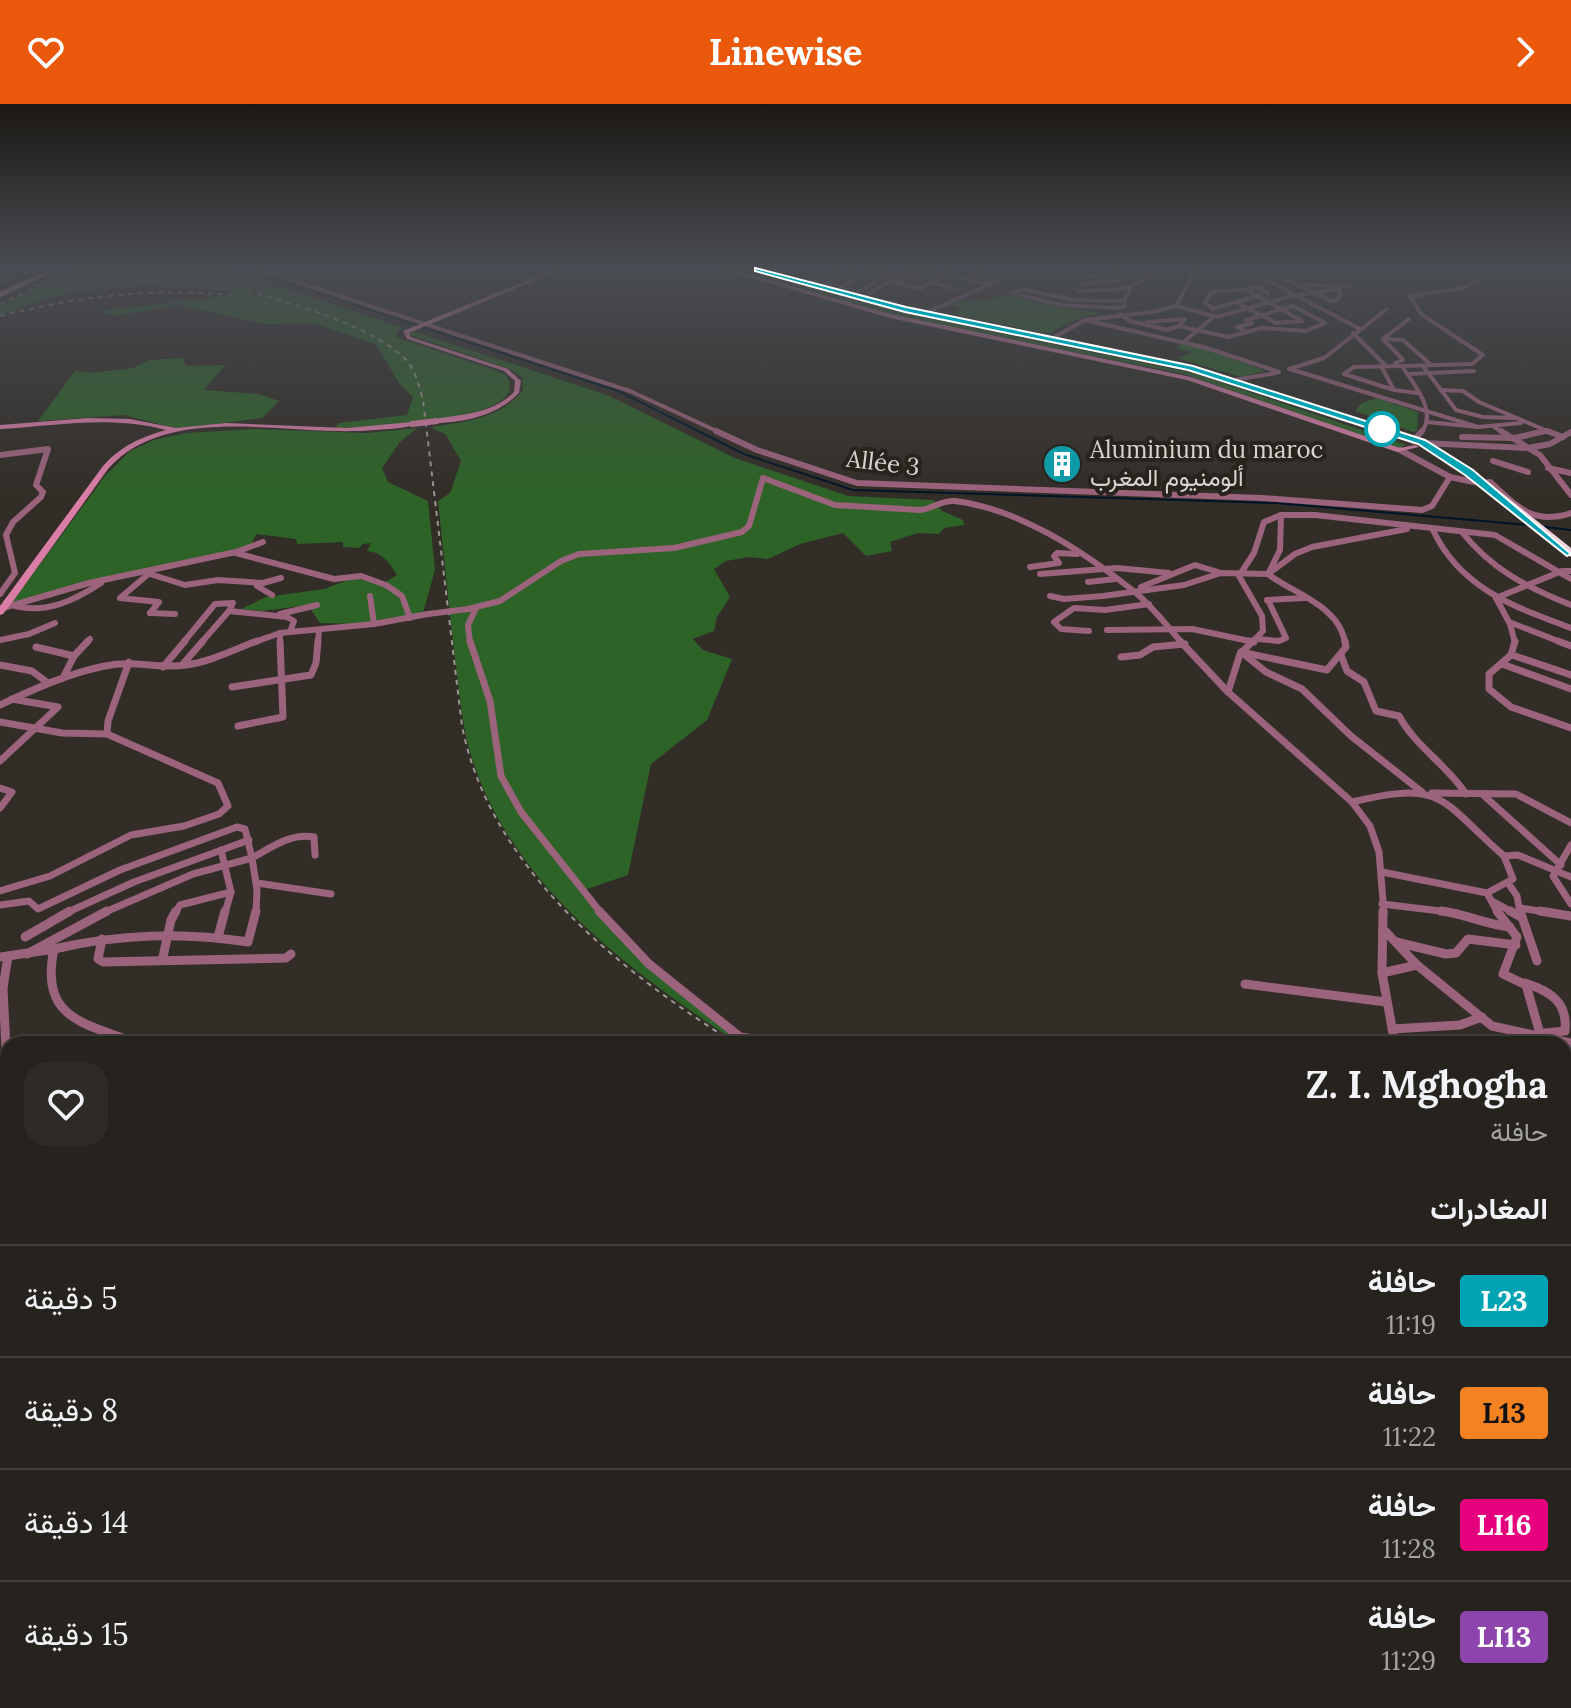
<!DOCTYPE html>
<html lang="ar">
<meta charset="utf-8">
<style>
:root{--surface:#26221d;--page:#2e2a26;--text:#f1f3f6;--muted:#a4a4a4;--line:#423f3b;--accent:#ea580c}
body{margin:0;font-family:Lora,Vazirmatn,serif;background:var(--page);color:var(--text);direction:rtl;height:100vh;display:flex;flex-direction:column;font-size:30px;white-space:nowrap}
*{box-sizing:border-box;margin:0}
p{font-size:26px;color:var(--muted)}
.icon{flex:none;width:44px;height:44px;fill:none;stroke:currentColor;stroke-width:2;stroke-linecap:round;stroke-linejoin:round}
.map{position:relative;flex:1;overflow:hidden;direction:ltr}
.details{position:absolute;left:0px;top:932px;width:1572px;height:672px;display:flex;flex-direction:column;background:var(--surface);border-radius:24px 24px 0 0;box-shadow:0 2px 6px #0004,0 0 0 2px var(--line);direction:rtl}
.details>*{flex:none}
.badge{padding:0 16px;border-radius:6px;font-size:28px;line-height:52px}
.map>.badge{position:absolute;translate:-50% -50%;box-shadow:0 0 0 4px #fff}
h2{padding:0 24px;font-size:30px;line-height:72px}
.round{display:grid;place-items:center;flex:none;width:84px;height:84px;border-radius:24px;background:var(--page)}
.summary{display:flex;align-items:center;justify-content:space-between;height:136px;padding:0 24px}
h1{font-size:38px;font-weight:700;line-height:60px}
ul{padding:0;list-style:none}
li{display:flex;align-items:center;gap:24px;height:112px;padding:0 24px;border-top:2px solid var(--line)}
li div{flex:1}
li b{display:block;font-size:30px}
li em{font-style:normal}
li .badge{min-width:88px;font-weight:700;text-align:center}
header{display:flex;justify-content:space-between;align-items:center;height:104px;padding:0 24px;background:var(--accent);color:#fff;font-size:36px;font-weight:700}
.map>svg:first-child{display:block}
.green{fill:#2e6327}
.lines{fill:none;stroke-linecap:round;stroke-linejoin:round}
.stream{stroke:#001527;stroke-width:2}
.street-far4{stroke:#9c637c;stroke-width:4}
.street-far3{stroke:#9c637c;stroke-width:6}
.street-far2{stroke:#9c637c;stroke-width:7}
.street-far1{stroke:#9c637c;stroke-width:9}
.street{stroke:#9c637c;stroke-width:12}
.secondary{fill:#da7ea8;fill-rule:evenodd}
.primary{fill:#fc9ec8;fill-rule:evenodd}
.highway{fill:#f0d3df;fill-rule:evenodd}
.rail{stroke:#9b9893;stroke-width:2;stroke-dasharray:5 5;stroke-linecap:butt}
.street-bridge{stroke:#9c637c;stroke-width:6}
.secondary-bridge{stroke:#da7ea8;stroke-width:6}
.line{fill:#00a3b4;stroke:#fff;stroke-width:2}
.stop-dot{fill:#fff;stroke:#00a3b4;stroke-width:4}
.labels{text-anchor:middle;stroke-width:8;stroke-linejoin:round;paint-order:stroke}
.far-poi-label{font-size:24px;fill:#d8d5d1;stroke:#28241d;text-anchor:start}
.far-street-label{font-size:24px;fill:#d8d5d1;stroke:#28241d}
</style>
<header><svg class="icon" aria-label="forward" viewBox="0 0 24 24"><path d="M9 5l7 7-7 7"/></svg>Linewise<svg class="icon" aria-label="heart" viewBox="0 0 24 24"><path d="M12 20l-8-8c-3-5 5-10 8-4 3-6 11-1 8 4z"/></svg></header>
<div class="map">
<svg width="1571" height="1604" viewBox="0 0 1571 1604">
<rect width="100%" height="100%" fill="#322d27"/>
<g class="green">
<path d="M76 165H229L403 224 397 227 396 233 495 266C503 269 511 273 510 283 508 319 363 324 335 324L339 319 407 311 413 293 399 279 376 240 313 219 265 220 178 201 115 212 99 207 227 192 231 188C175 178 118 178 62 191 33 197 20 205 0 211V201Z"/>
<path d="M728 165H742L898 208 1196 270 1406 341 1397 344 1184 270 898 213Z"/>
<path d="M1012 191 1046 201 1100 209 1069 218 1049 230 952 210 962 204 949 200 955 196 969 198Z"/>
<path d="M412 227 607 291 735 354 848 392 933 396 942 407 963 416 964 421 944 424 939 430 918 429 890 438 892 447 866 452 843 429 800 440 768 455 749 453 726 457 714 465 730 493 717 513 714 527 693 535 703 546 732 555 707 616 651 660 628 771 587 785 588 791 650 856 739 929 735 937C628 865 511 781 471 651 462 622 460 591 456 561 449 507 444 452 438 397L450 389 461 357 446 331 431 323C466 317 500 315 523 286L522 273 512 266 414 232 409 230Z"/>
<path d="M1181 239 1207 245 1266 267 1241 273 1177 254 1194 248 1177 245Z"/>
<path d="M182 254 186 262 225 261 204 286 259 290 279 297 262 314 179 325 124 311 38 317 75 267 90 269 134 264 149 256Z"/>
<path d="M1377 294 1418 308 1417 327 1413 328 1355 307 1362 299Z"/>
<path d="M417 324 400 338 382 364 388 378 428 397 435 466 423 509 354 520 320 519 308 501 263 507 241 505 266 493 324 485 353 474 382 480 397 471C389 458 383 449 367 447L371 439 363 440 359 444 343 443V438L297 440 296 435 256 430 252 440 243 445 10 501 105 372 130 347 154 336 186 329 255 325 367 329Z"/>
</g>
<g class="lines">
<g class="stream">
<path d="M245 165 618 287 744 350 853 386 1276 399 1530 421"/>
<path d="M0 184 41 165"/>
<path d="M1545 423 1571 426"/>
</g>
<g class="street-far4">
<path d="M257 165 630 287 721 329"/>
<path d="M951 165 932 179 953 184"/>
<path d="M932 168 990 180"/>
<path d="M1273 169 1331 197H1336L1341 189 1336 183"/>
<path d="M1083 172H1098L1120 165"/>
<path d="M970 174 983 165"/>
<path d="M1263 174 1360 225"/>
<path d="M808 179 837 165"/>
<path d="M932 179 919 185 897 179 909 173 922 176 937 165"/>
<path d="M1082 180 1116 176 1139 168"/>
<path d="M1304 181 1352 182"/>
<path d="M822 183 853 165"/>
<path d="M1079 187 1124 185 1152 172 1138 169"/>
<path d="M855 190 891 168"/>
<path d="M852 192 855 190 839 184 871 165 909 173 922 165"/>
<path d="M862 194 910 165"/>
<path d="M1124 197 1073 196 1023 185 1012 189 1061 201 1117 204 1125 202V194L1132 182"/>
<path d="M1236 198 1276 219 1302 217 1245 185"/>
<path d="M1176 202 1217 213 1291 192 1339 185"/>
<path d="M1212 205 1260 191"/>
<path d="M1214 205 1205 199 1211 188 1260 184 1268 189"/>
<path d="M924 210 1008 172"/>
<path d="M1120 210 1130 217 1167 226 1179 222 1228 233 1261 224 1306 227 1325 219 1293 202 1246 216"/>
<path d="M1085 216 1207 244 1279 268"/>
<path d="M1147 218 1185 215 1179 222"/>
<path d="M1247 228 1237 223 1252 219"/>
<path d="M1353 229 1386 262"/>
<path d="M1051 235 1085 216 1153 208 1176 202 1196 165"/>
<path d="M1383 235 1403 236 1430 260"/>
<path d="M1184 238 1213 213"/>
<path d="M1395 259 1403 256 1383 235 1409 215"/>
<path d="M1381 262 1394 286"/>
<path d="M1402 262 1354 263 1344 270 1394 286 1418 289"/>
<path d="M1423 262 1456 306 1483 313 1514 314"/>
<path d="M1289 265 1324 254 1387 205"/>
<path d="M1290 265 1478 323"/>
<path d="M1408 270 1474 267"/>
<path d="M1234 276 1276 269"/>
<path d="M1441 286 1463 287 1479 298 1552 329"/>
<path d="M1427 318 1478 323 1521 319"/>
<path d="M1494 323 1504 329"/>
<path d="M1421 329C1438 307 1414 281 1402 262L1472 260 1483 251 1421 210 1410 192 1463 184 1494 168"/>
<path d="M1539 329 1545 327"/>
</g>
<g class="street-far3">
<path d="M716 327 757 346 857 379 1262 394 1422 406 1432 402 1450 373"/>
<path d="M1501 327 1540 351 1571 391"/>
<path d="M1547 327 1563 333"/>
<path d="M1462 333 1515 334 1545 327"/>
<path d="M1413 337 1422 327"/>
<path d="M1423 339 1528 344 1550 340 1571 328"/>
<path d="M1400 346 1450 373 1474 378"/>
<path d="M0 351 48 345 36 381 43 388 41 393 13 418 6 431 15 469 0 490"/>
<path d="M1493 357 1528 368"/>
<path d="M1548 364 1571 369"/>
<path d="M1482 379 1490 378C1517 402 1532 422 1571 409"/>
<path d="M1281 411 1280 446 1268 470C1294 490 1340 502 1345 539"/>
<path d="M1433 426C1460 484 1514 503 1571 524"/>
<path d="M1462 428C1491 465 1528 484 1571 501"/>
<path d="M236 449 334 475 361 472 386 481 402 492 410 514"/>
<path d="M1030 463 1059 459 1054 452 1057 449 1077 450"/>
<path d="M150 470 185 481 218 476 263 479 281 474"/>
<path d="M1040 470 1117 464 1169 469"/>
<path d="M1088 478 1115 475"/>
<path d="M257 482 272 491"/>
<path d="M1141 483 1195 461 1221 469"/>
<path d="M370 492 374 520"/>
<path d="M1050 492 1064 495 1103 492 1184 481 1221 469 1268 470 1295 450 1312 443 1407 425"/>
<path d="M1496 494 1510 520 1515 539"/>
<path d="M1496 494 1562 467H1571"/>
<path d="M1267 496 1305 494"/>
<path d="M15 502C47 510 75 496 101 479"/>
<path d="M3 504 89 479 236 448 263 438"/>
<path d="M468 505 500 497 561 457 579 450 674 444 742 428 749 422 763 374 835 401 920 406C933 405 940 396 955 397 1019 405 1081 446 1131 485 1150 499 1166 521 1182 539"/>
<path d="M150 509 159 498 120 494 152 467"/>
<path d="M150 509 175 510"/>
<path d="M280 510 317 501"/>
<path d="M1509 518 1563 539"/>
<path d="M1107 526 1192 525 1254 538"/>
<path d="M1089 527 1061 525 1054 518 1074 504 1105 506 1149 500"/>
<path d="M280 529V539"/>
<path d="M1258 535 1279 537 1286 534 1268 496"/>
<path d="M0 536 29 530 55 519"/>
<path d="M86 539 90 535"/>
<path d="M183 539 215 500 233 499 229 507"/>
<path d="M201 539 229 507 287 513 294 517 290 528"/>
<path d="M252 539 280 529 374 520 428 510"/>
<path d="M318 539 319 526"/>
<path d="M470 539 468 521 476 504"/>
<path d="M1251 539 1263 527 1262 512 1239 472 1254 449 1264 418 1281 411H1315L1495 431 1571 475"/>
</g>
<g class="street-far2">
<path d="M470 537 490 597 501 672 521 708 601 809"/>
<path d="M1180 537 1228 588 1352 698 1370 722 1379 748 1384 809"/>
<path d="M1249 537 1254 538"/>
<path d="M1515 537 1511 551 1489 570V585L1511 603 1571 624"/>
<path d="M1558 537 1571 542"/>
<path d="M36 543 74 552 63 574"/>
<path d="M1241 548 1327 566 1346 543 1345 537"/>
<path d="M1245 551 1266 568 1302 585 1351 632 1422 688"/>
<path d="M1341 551 1347 567 1364 578 1376 607 1399 612C1416 643 1447 661 1466 690"/>
<path d="M1512 551 1571 571"/>
<path d="M74 552 88 537"/>
<path d="M1121 553 1140 551 1153 543 1185 540"/>
<path d="M1502 560 1571 585"/>
<path d="M0 561 32 567 48 579"/>
<path d="M182 561 203 537"/>
<path d="M163 563 185 537"/>
<path d="M232 583 311 571 316 559 318 537"/>
<path d="M1228 588 1240 550 1253 537"/>
<path d="M0 601C34 585 69 569 105 562 133 556 159 565 186 561 210 558 235 545 257 537"/>
<path d="M0 618 62 629 107 630 108 617 129 558"/>
<path d="M238 622 283 613 280 537"/>
<path d="M0 657 58 603 12 595"/>
<path d="M0 684 12 688 0 704"/>
<path d="M1432 689 1516 690 1571 719"/>
<path d="M1482 690 1561 761"/>
<path d="M1352 698C1445 676 1439 695 1504 752L1518 751 1571 773"/>
<path d="M1571 741 1553 772 1571 800"/>
<path d="M221 746 231 788 225 809"/>
<path d="M1382 768 1487 789 1498 809"/>
<path d="M257 779 331 790"/>
<path d="M1508 779 1517 792 1520 809"/>
<path d="M0 787 50 772 131 731 184 722 219 710 228 702 218 679 107 630"/>
<path d="M1487 789 1513 775 1504 752"/>
<path d="M1494 798 1514 809"/>
<path d="M1382 800 1457 809"/>
<path d="M0 801 29 797 38 805 120 766 237 723 245 725 252 754C272 743 290 729 314 733L315 751"/>
<path d="M1520 804 1552 809"/>
<path d="M66 809 134 778 249 736"/>
<path d="M103 809 193 770 252 754 257 786 256 809"/>
<path d="M175 809 180 801 231 788"/>
</g>
<g class="street-far1">
<path d="M599 807 649 860 740 933 790 940"/>
<path d="M1383 807 1382 869 1395 940"/>
<path d="M1441 807C1466 810 1484 820 1510 823"/>
<path d="M1497 807 1517 833 1503 870 1526 881 1541 933"/>
<path d="M1510 807 1521 813"/>
<path d="M1520 807 1537 857"/>
<path d="M1540 807 1571 812"/>
<path d="M1385 827 1417 861 1492 922 1571 939"/>
<path d="M25 833 70 807"/>
<path d="M218 833 225 807"/>
<path d="M102 835 98 855 103 858 286 854 291 850"/>
<path d="M1396 838 1446 850 1456 849 1468 835 1516 841"/>
<path d="M54 845C120 830 181 828 248 838L256 807"/>
<path d="M27 850 107 807"/>
<path d="M8 852 54 845C39 916 85 919 139 940"/>
<path d="M0 853 8 852 3 884 6 945 0 957"/>
<path d="M163 853 171 816 176 807"/>
<path d="M1382 869 1417 861"/>
<path d="M1525 879C1550 887 1568 898 1565 927L1545 929"/>
<path d="M1245 880 1386 898"/>
<path d="M1392 925 1460 921 1482 913"/>
<path d="M0 972 8 971"/>
<path d="M0 996 8 983"/>
<path d="M1564 1072 1571 1070"/>
<path d="M0 1085 8 1069"/>
</g>
<g class="street">
<path d="M1564 1279 1571 1274"/>
<path d="M1564 1333 1571 1336"/>
<path d="M1564 1390 1571 1393"/>
<path d="M1564 1430 1571 1431"/>
<path d="M1564 1484 1571 1483"/>
<path d="M1564 1529 1571 1528"/>
<path d="M1469 1596 1474 1604"/>
</g>
<g class="secondary">
<path d="M555 165H563L409 229 411 233 508 265 521 277 519 289C498 311 464 319 434 319V315C463 310 492 310 514 288L515 277 504 267 407 235 403 227Z"/>
<path d="M721 165H731L891 210 1191 273 1400 344 1415 341 1419 343 1397 348 1187 276 890 214Z"/>
<path d="M88 314 130 315 176 324 226 319 347 324 412 318 416 320C404 325 387 325 374 326 292 334 170 296 108 365L14 496 3 510 0 511V502L103 362C121 342 141 333 166 326 111 311 55 322 0 325V321Z"/>
</g>
<path class="primary" d="M51 165H60L0 193V188Z"/>
<path class="highway" d="M753 165H766L906 204 1193 262 1424 336 1473 366 1571 444V453L1465 370 1418 340 1188 266 905 208Z"/>
<g class="rail">
<path d="M192 165 211 175C264 193 368 216 406 256 416 267 419 282 423 296L462 622C490 765 619 866 736 940"/>
<path d="M0 200 74 165"/>
<path d="M0 212C79 192 157 183 238 192"/>
<path d="M1564 1112 1571 1113"/>
</g>
<path class="street-bridge" d="M428 510 468 505"/>
<path class="secondary-bridge" d="M412 320 437 317"/>
</g>
<linearGradient id="sky" x2="0" y2="1"><stop stop-color="#1c1915"/><stop offset="0.42" stop-color="#494c52"/><stop offset="1" stop-color="#494c52" stop-opacity="0"/></linearGradient>
<rect width="1571" height="390" fill="url(#sky)"/>
<path class="line" d="M755 164 906 203 1193 262 1425 336 1473 366 1571 450 1567 452 1465 371 1418 340 1188 266 905 208 755 167Z"/>
<defs>
<symbol id="building-disc" viewBox="-11 -11 22 22"><circle r="9.5" fill="#0f9aa8" stroke="#28241d"/><path d="M-4-6H4V6H1V3H-1V6H-4ZM-2.5-4.3h1.7v1.8h-1.7ZM.8-4.3h1.7v1.8H.8ZM-2.5-1h1.7V.8h-1.7ZM.8-1h1.7V.8H.8Z" fill="#fff"/></symbol>
</defs>
<g fill-rule="evenodd">
<use href="#building-disc" x="1040" y="338" width="44" height="44"/>
</g>
<circle class="stop-dot" cx="1382" cy="325" r="16"/>
<g class="labels">
<g class="far-poi-label">
<text x="1090" y="354">Aluminium du maroc<tspan x="1090" dy="28">ألومنيوم المغرب</tspan></text>
</g>
<g class="far-street-label">
<text transform="translate(883 359) rotate(7)" y="8">Allée 3</text>
</g>
</g>
</svg>
<section class="details">
<div class="summary"><div><h1>Z. I. Mghogha</h1><p>حافلة</p></div><a class="round"><svg class="icon" aria-label="heart" viewBox="0 0 24 24"><path d="M12 20l-8-8c-3-5 5-10 8-4 3-6 11-1 8 4z"/></svg></a></div>
<h2>المغادرات</h2>
<ul>
<li><span class="badge" style="background:#00a3b4;color:#fff">L23</span><div><b>حافلة</b><p>11:19</p></div><em>5 دقيقة</em></li>
<li><span class="badge" style="background:#f58220;color:#111">L13</span><div><b>حافلة</b><p>11:22</p></div><em>8 دقيقة</em></li>
<li><span class="badge" style="background:#e6007e;color:#fff">LI16</span><div><b>حافلة</b><p>11:28</p></div><em>14 دقيقة</em></li>
<li><span class="badge" style="background:#8e44ad;color:#fff">LI13</span><div><b>حافلة</b><p>11:29</p></div><em>15 دقيقة</em></li>
</ul>
</section>
</div>
